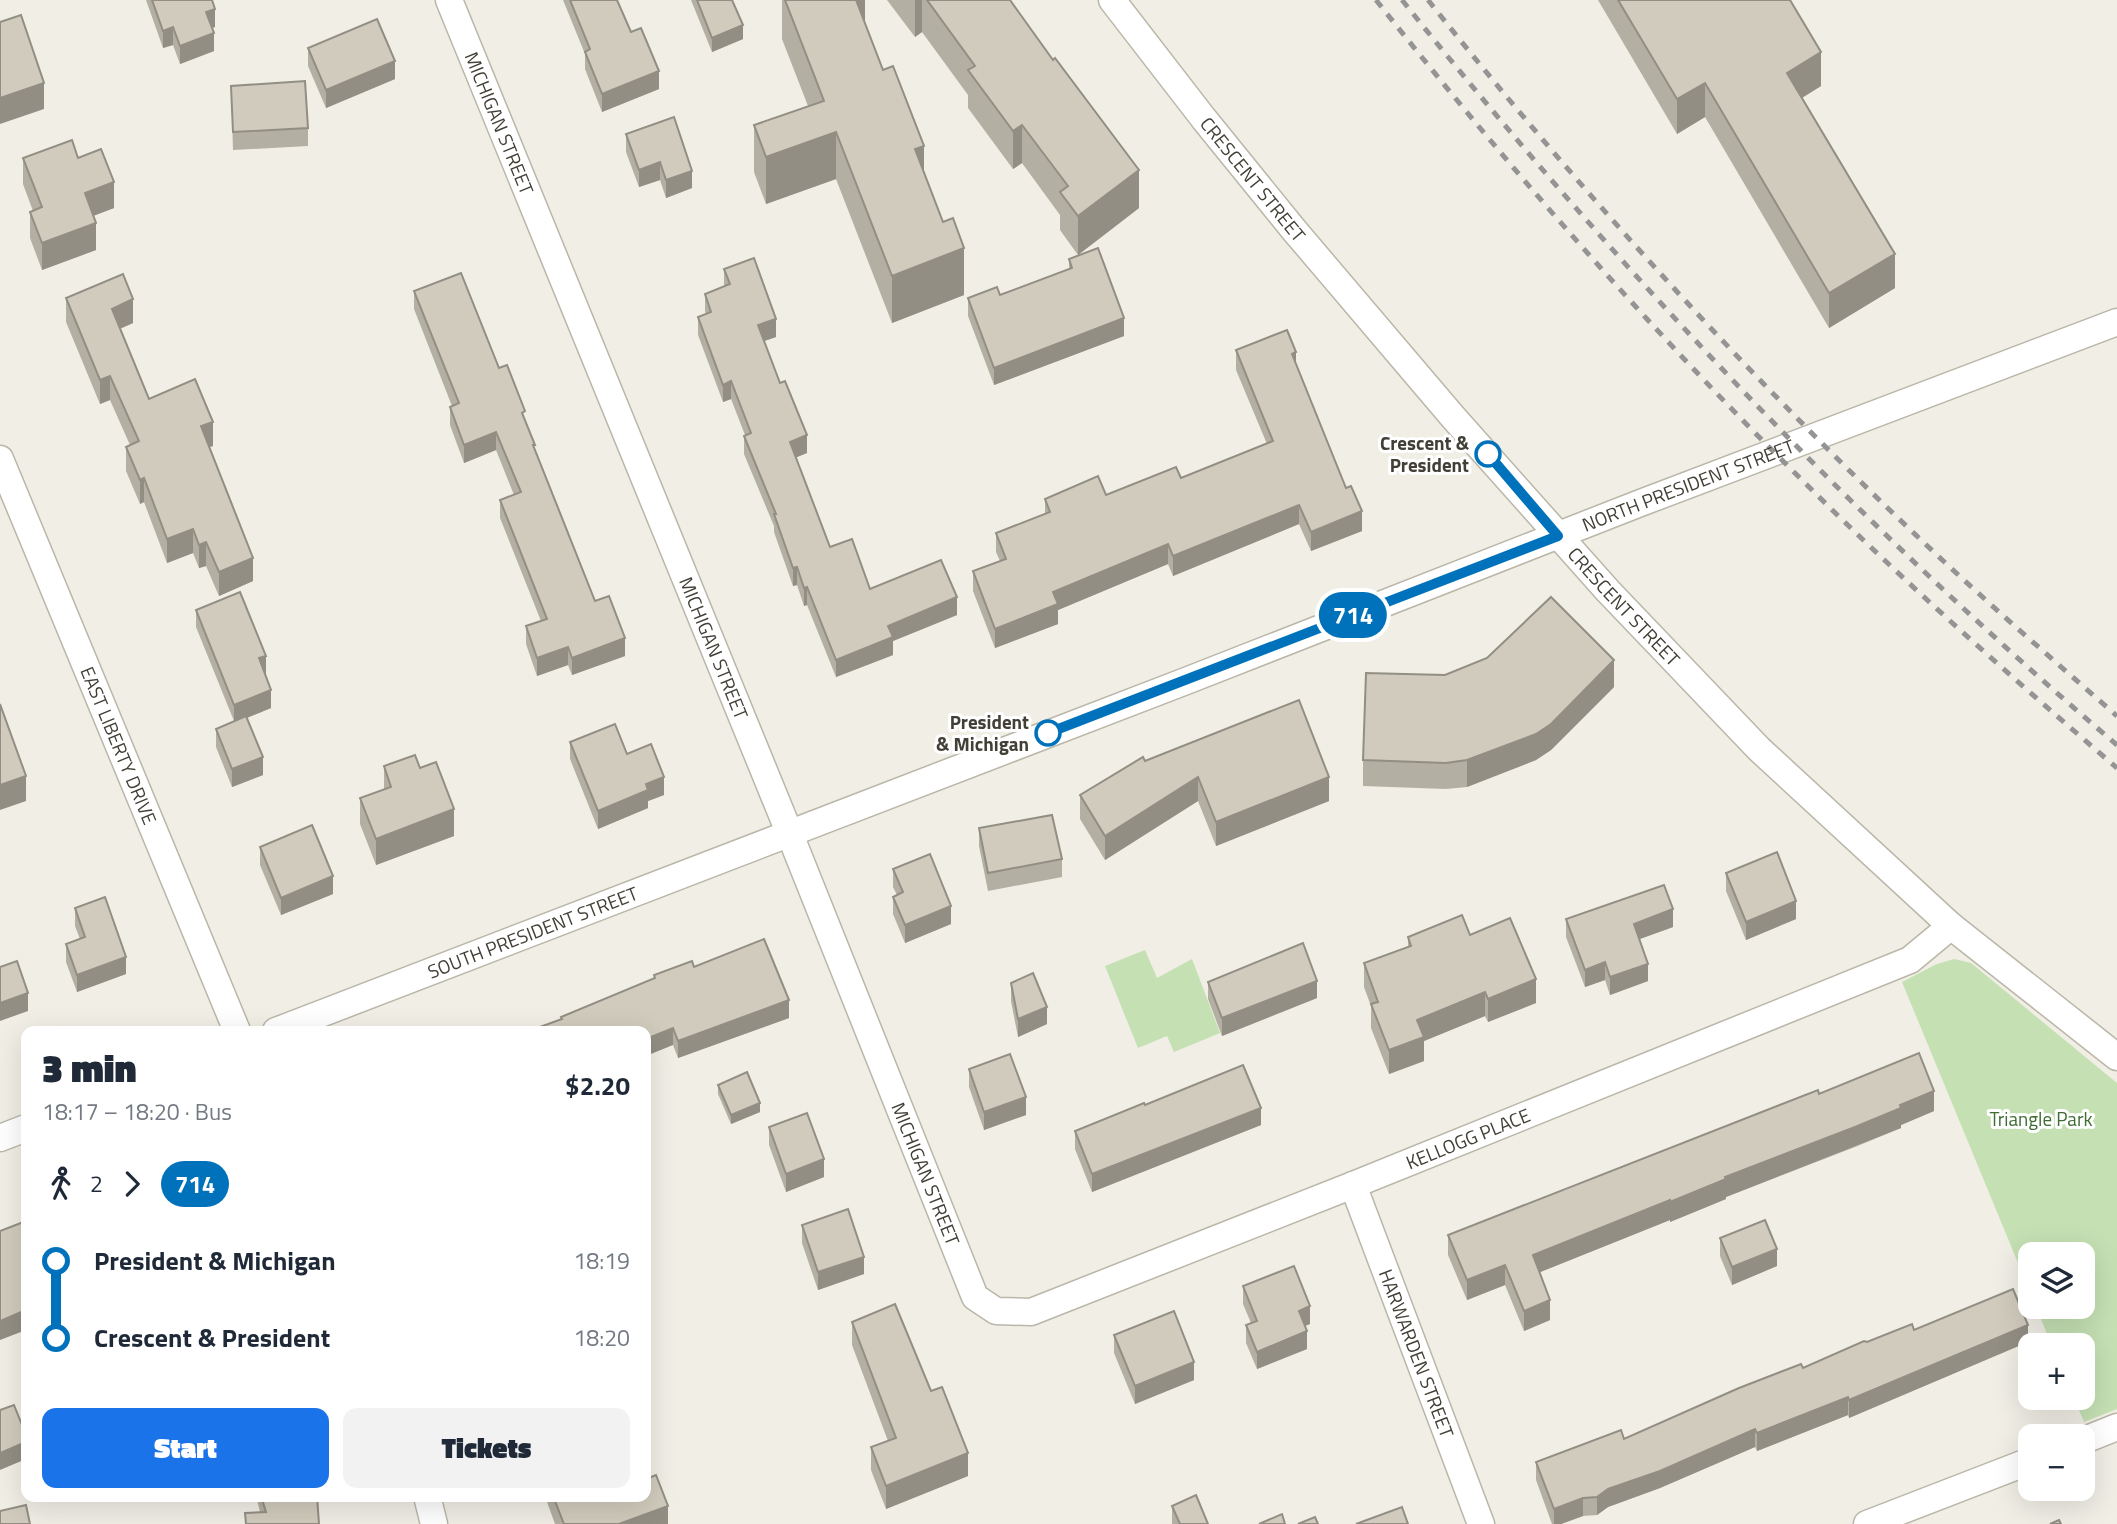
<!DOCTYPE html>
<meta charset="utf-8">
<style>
:root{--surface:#fff;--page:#f2f2f3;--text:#1f2937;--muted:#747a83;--accent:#1a73e8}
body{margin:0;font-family:"Titillium Web",sans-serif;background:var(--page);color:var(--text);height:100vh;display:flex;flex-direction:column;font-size:26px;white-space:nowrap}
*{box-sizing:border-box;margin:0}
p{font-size:23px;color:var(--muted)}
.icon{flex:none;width:38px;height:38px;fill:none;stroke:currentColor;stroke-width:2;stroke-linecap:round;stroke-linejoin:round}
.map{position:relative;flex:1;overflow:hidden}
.panel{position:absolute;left:21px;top:1026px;width:630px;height:476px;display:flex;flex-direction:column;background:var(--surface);border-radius:14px;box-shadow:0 7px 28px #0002}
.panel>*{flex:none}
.badge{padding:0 14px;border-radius:23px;font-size:24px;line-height:46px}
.buttons{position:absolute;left:2018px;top:1242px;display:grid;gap:14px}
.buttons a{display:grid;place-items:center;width:77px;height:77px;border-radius:14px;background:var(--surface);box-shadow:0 7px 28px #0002;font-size:35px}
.map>.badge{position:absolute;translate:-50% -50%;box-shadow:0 0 0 4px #fff}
.legs{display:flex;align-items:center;gap:10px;height:77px;padding:0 21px;font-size:23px}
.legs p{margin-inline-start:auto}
.headline{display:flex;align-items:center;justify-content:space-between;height:119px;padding:0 21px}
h1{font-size:38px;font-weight:800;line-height:52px}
.button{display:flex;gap:14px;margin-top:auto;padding:14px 21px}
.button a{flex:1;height:80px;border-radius:14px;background:var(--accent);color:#fff;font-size:28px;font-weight:800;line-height:80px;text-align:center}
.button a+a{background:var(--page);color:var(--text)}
ul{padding:0 21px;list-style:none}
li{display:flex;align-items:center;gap:24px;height:77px;font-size:26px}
li i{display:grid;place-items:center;width:10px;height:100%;margin:0 9px;background:currentColor}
li i::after{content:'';width:18px;height:18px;margin:-9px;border:5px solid;border-radius:50%;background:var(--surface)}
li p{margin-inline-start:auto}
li:first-child i{background:linear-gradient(#0000 50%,currentColor 0)}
li:last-child i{background:linear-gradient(currentColor 50%,#0000 0)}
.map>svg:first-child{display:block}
.green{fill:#c5e0b3}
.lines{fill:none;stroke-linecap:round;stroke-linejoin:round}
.street-casing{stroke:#bab7a9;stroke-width:29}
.street{stroke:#fff;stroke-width:26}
.rail{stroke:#949494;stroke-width:5;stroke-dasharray:9 9;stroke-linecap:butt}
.wall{fill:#b3afa2}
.shaded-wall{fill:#928e84}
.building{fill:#d0cbbc;stroke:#928e84;stroke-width:2}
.line-1-casing{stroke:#fff;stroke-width:16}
.line-1{stroke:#0072bc;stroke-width:10}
.stop-1-dot{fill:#fff;stroke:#0072bc;stroke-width:3.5}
.labels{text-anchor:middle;stroke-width:6;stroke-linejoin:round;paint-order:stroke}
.street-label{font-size:19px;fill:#423f36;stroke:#fff}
.stop-label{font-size:19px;font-weight:bold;fill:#423f36;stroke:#fff;text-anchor:end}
.park-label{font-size:19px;fill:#3f6c31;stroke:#fff}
</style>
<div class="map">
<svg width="2117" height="1524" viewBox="0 0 2117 1524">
<rect width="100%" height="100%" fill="#f0eee5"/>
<g class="green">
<path d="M1145 950 1157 978 1192 959 1220 1033 1174 1052 1167 1036 1138 1048 1105 966Z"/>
<path d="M1954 959 1971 963 2117 1083V1409L2084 1422 2074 1398H2082V1346H2052L2036 1307H2082V1255H2030V1292L1902 982 1937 964Z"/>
</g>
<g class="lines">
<defs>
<g id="street">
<path id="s1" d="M449 0 789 832 975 1297 996 1311 1031 1312 1353 1185 1910 960 1951 926"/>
<path id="s2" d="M1112 0 1204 119 1294 230 1453 417 1608 591 1759 749 1951 926 2117 1057"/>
<path id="s3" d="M0 459 237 1031"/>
<path id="s4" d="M276 1031 1186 681 1643 502 2117 322"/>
<path d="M0 1138 26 1128"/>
<path id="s5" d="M1353 1185 1481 1524"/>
<path d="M2082 1441 2117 1427"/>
<path d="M427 1496 434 1524"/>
<path d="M1867 1524 2030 1461"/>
</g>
</defs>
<use href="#street" class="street-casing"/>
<use href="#street" class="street"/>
<g class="rail">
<path d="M1376 0C1509 168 1651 331 1804 482 1904 582 2010 676 2117 768"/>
<path d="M1402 0C1617 269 1854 521 2117 745"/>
<path d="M1428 0C1579 190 1744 372 1920 539 1984 600 2051 658 2117 716"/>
</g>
</g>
<g class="wall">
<path d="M146 0H212L215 27 212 28 214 51 180 64 173 45 163 48Z"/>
<path d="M563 0H617L631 32 659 89 602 112 585 69V54Z"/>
<path d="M691 0H732L743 39 712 52Z"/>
<path d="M782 0H865V23L924 172 964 295 892 323 836 179 766 204 754 172V125L808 106 782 39Z"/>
<path d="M887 0H1010L1139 208 1078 255 1060 230V215L1022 163 1013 169 968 108V95L922 32 915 37Z"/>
<path d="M1598 0H1790L1821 86 1802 98 1895 288 1829 328 1705 117 1677 134Z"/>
<path d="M308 48 395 79 326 108 308 66Z"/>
<path d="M231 86 308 128V146L233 150Z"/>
<path d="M626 134 692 188 666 198 660 180 639 187 626 152Z"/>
<path d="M23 158H78L114 208 93 216 96 250 42 270 30 238V212L33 211 23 184Z"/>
<path d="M1069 259 1124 336 994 385 968 316V298L1000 295 1069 269Z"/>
<path d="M724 269 776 337 764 341 807 453 796 457 830 547 870 589 957 615 893 641V655L836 677 807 605 804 606 797 585 793 586 774 532V526L744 454V436L745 435 731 399 723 402 698 335V317L706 315 705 311V294L724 286Z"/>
<path d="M414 291 499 368 525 422 535 449 595 601 625 656 572 675 568 665 537 676 526 644V626L541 621 500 518V500L514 495 496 450 464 463 450 425V407L452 406 414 309Z"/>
<path d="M66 298 133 323 120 329 149 399 213 446 209 447 253 581 219 596 206 566 199 568 193 553 167 563 144 502 140 504 126 471V447L130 445 110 400 100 404 66 322Z"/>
<path d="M1236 350 1296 365 1362 531 1311 551 1299 524 1173 576 1168 564 1058 610V624L995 648 973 591V571L1000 561 996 552V533L1045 514V499L1106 495 1181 478 1267 444 1236 370Z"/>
<path d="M196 610 266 674H265L271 708 247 718 263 775 232 787 216 747V729L234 721 196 627Z"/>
<path d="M1614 687 1551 750 1536 760 1467 787 1446 789 1363 786V760Z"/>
<path d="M570 742 627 754 664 795 648 801V808L598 829 570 759Z"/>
<path d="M1145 761 1329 801 1216 846 1198 801 1105 860 1080 819V795Z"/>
<path d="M384 766 454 836 376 865 360 824V798L384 790Z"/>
<path d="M979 828 1062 859V877L988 891 979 846Z"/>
<path d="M260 847 333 894 281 915 260 865Z"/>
<path d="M893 869 951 924 905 943 893 914V897L897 895 893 887Z"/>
<path d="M1726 873 1796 919 1746 940 1726 891Z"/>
<path d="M75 908 126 974 77 992 66 962V944L80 939 75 926Z"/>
<path d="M1566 919 1673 927 1640 939 1648 981 1610 995 1605 980 1585 987 1566 937Z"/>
<path d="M1470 935 1536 1003 1488 1022 1485 1016 1424 1041V1061L1389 1074 1371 1028V1006L1364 987V963L1408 947V937Z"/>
<path d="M694 967 789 1018 678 1058 673 1045 561 1019V1017L654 979V975Z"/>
<path d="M1208 982 1317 998 1222 1036 1208 999Z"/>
<path d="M1011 983 1047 1024 1018 1037 1011 1001Z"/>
<path d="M969 1069 1026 1115 984 1130 969 1087Z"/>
<path d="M718 1085 760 1112 731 1124 718 1094Z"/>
<path d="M1819 1094 1934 1111 1901 1125V1128L1855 1147 1726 1197V1199L1670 1222V1220L1540 1272 1550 1320 1524 1331 1505 1285 1467 1300 1448 1255V1235Z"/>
<path d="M1145 1105 1261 1125 1092 1192 1075 1149V1131Z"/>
<path d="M769 1127 824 1177 786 1192 769 1145Z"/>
<path d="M802 1225 864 1274 818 1290 802 1243Z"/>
<path d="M1720 1238 1777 1266 1732 1285 1720 1256Z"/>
<path d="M1243 1286 1310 1324 1305 1326 1307 1349 1257 1369 1246 1343V1325L1251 1323 1243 1304Z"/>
<path d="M852 1322 968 1476 886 1509 871 1470V1447L888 1441 852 1345Z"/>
<path d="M1914 1330 2028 1342 1849 1418 1848 1415 1757 1451 1755 1447 1660 1488 1608 1507 1597 1515 1583 1516 1561 1524H1552L1536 1480V1462L1624 1439 1867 1342Z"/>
<path d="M1114 1335 1194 1380 1135 1404 1114 1353Z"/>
<path d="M256 1496H317L319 1524H245V1513L260 1512Z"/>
<path d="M547 1496H646L668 1524H555L547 1502Z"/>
<path d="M1172 1506 1208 1524H1172Z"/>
</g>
<g class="shaded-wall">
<path d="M856 0H865V42Z"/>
<path d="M915 0H922V32L915 37Z"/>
<path d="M215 9V27L206 30V12Z"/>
<path d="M743 25V39L712 52V38Z"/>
<path d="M173 27V45L163 48V31Z"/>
<path d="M214 33V51L180 64V46Z"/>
<path d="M1821 52V86L1787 107V73Z"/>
<path d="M395 61V79L326 108V90Z"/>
<path d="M659 71V89L602 112V94Z"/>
<path d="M44 83V109L0 124V98Z"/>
<path d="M1705 83V117L1677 134V99Z"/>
<path d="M1022 125V163L1013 169V131Z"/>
<path d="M836 132V179L766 204V157Z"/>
<path d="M924 146V193L915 149Z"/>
<path d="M660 162V180L639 187V170Z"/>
<path d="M1139 170V208L1078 255V216Z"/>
<path d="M692 171V188L666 198V180Z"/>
<path d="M114 182V208L85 219V193Z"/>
<path d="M96 223V250L42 270V243Z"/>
<path d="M964 248V295L892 323V276Z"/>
<path d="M1895 254V288L1829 328V293Z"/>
<path d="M133 299V323L112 332V309Z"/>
<path d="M1124 318V336L994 385V368Z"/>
<path d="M776 319V337L758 343V325Z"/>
<path d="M1296 352V372L1292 354Z"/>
<path d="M110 376V400L100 404V380Z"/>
<path d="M731 381V399L723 402V385Z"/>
<path d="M213 422V446L201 450V426Z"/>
<path d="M496 432V450L464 463V445Z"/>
<path d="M807 435V453L790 460V442Z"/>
<path d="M144 478V502L140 504V480Z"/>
<path d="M1299 505V524L1173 576V556Z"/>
<path d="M1362 511V531L1311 551V532Z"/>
<path d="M193 529V553L167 563V539Z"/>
<path d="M206 542V566L199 568V545Z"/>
<path d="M1168 544V564L1058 610V624L995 648V629L1053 592Z"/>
<path d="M253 558V581L219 596V572Z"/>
<path d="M797 567V585L793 586V568Z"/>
<path d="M807 587V605L804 606V588Z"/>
<path d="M957 597V615L893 641V655L836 677V660L888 626Z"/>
<path d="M625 638V656L572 675V658Z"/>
<path d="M568 647V665L537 676V658Z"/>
<path d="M266 656V674L259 676V658Z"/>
<path d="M1614 660V687L1551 750 1536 760 1467 787V760Z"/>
<path d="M271 690V708L234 723V705Z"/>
<path d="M263 757V775L232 787V769Z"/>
<path d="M26 776V801L0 810V785Z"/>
<path d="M664 777V795L648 801V808L598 829V811L646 784Z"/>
<path d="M1198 777V801L1105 860V836Z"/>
<path d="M1329 777V801L1216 846V822Z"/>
<path d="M454 809V836L376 865V839Z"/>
<path d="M333 876V894L281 915V898Z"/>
<path d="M1796 901V919L1746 940V922Z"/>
<path d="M951 906V924L905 943V925Z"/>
<path d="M1673 909V927L1634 941V924Z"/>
<path d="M126 957V974L77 992V975Z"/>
<path d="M1605 962V980L1585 987V970Z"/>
<path d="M1648 964V981L1610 995V977Z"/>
<path d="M1536 979V1003L1488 1022V999Z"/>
<path d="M1317 981V998L1222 1036V1018Z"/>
<path d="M1485 992V1016L1424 1041V1061L1389 1074V1050L1417 1020Z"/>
<path d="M28 993V1011L0 1021V1003Z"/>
<path d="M789 1000V1018L678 1058V1041Z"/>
<path d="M1047 1007V1024L1018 1037V1019Z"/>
<path d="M673 1028V1045L646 1056V1039Z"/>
<path d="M1934 1091V1111L1901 1125V1128L1726 1197V1199L1670 1222V1202L1725 1177Z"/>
<path d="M1026 1097V1115L984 1130V1112Z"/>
<path d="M760 1103V1112L731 1124V1115Z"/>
<path d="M1261 1108V1125L1092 1192V1174Z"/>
<path d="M824 1159V1177L786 1192V1174Z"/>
<path d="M1670 1200V1220L1533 1275V1255Z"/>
<path d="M1777 1249V1266L1732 1285V1267Z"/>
<path d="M864 1257V1274L818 1290V1272Z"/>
<path d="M1505 1265V1285L1467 1300V1280Z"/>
<path d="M1550 1300V1320L1524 1331V1311Z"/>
<path d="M1310 1306V1324L1299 1328V1311Z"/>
<path d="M26 1310V1330L0 1340V1321Z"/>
<path d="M2028 1325V1342L1849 1418V1400Z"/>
<path d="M1307 1331V1349L1257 1369V1352Z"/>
<path d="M1194 1362V1380L1135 1404V1386Z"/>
<path d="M1848 1397V1415L1757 1451V1433Z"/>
<path d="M1755 1429V1447L1660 1488 1608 1507 1597 1515V1497L1608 1489Z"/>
<path d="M26 1442V1459L0 1470V1453Z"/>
<path d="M968 1453V1476L886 1509V1486Z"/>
<path d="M1583 1498V1516L1561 1524H1554V1509Z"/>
<path d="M668 1506V1524H619Z"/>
</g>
<g class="building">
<path d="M152 0H212L215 9 206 12 214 33 180 46 173 27 163 31Z"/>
<path d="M570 0H617L631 32 641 28 659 71 602 94 585 52 590 49Z"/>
<path d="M697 0H732L743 25 712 38Z"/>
<path d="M785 0H856L883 70 893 66 924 146 915 149 943 222 953 218 964 248 892 276 836 132 766 157 754 125 824 101Z"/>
<path d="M927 0H1010L1053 60 1055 58 1139 170 1078 216 1060 192 1068 186 1022 125 1013 131 968 70 975 66Z"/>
<path d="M1618 0H1790L1821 52 1787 73 1895 254 1829 293 1705 83 1677 99Z"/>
<path d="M21 15 44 83 0 98V22Z"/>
<path d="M377 19 395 61 326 90 308 48Z"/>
<path d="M305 81 308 128 233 132 231 86Z"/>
<path d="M674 117 692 171 666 180 660 162 639 170 626 134Z"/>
<path d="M72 140 78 158 101 149 114 182 85 193 96 223 42 243 30 212 42 207 23 158Z"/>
<path d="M1098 248 1124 318 994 368 968 298 997 287 1000 295 1072 268 1069 259Z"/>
<path d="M754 258 776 319 758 325 780 383 785 381 807 435 790 442 830 547 852 539 870 589 941 560 957 597 888 626 893 637 836 660 807 587 804 588 797 567 793 568 774 514H776L744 436 751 433 731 381 723 385 698 317 711 312 705 294 730 284 724 269Z"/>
<path d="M461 273 499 368 507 365 525 411 522 413 535 445H533L595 601 609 596 625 638 572 658 568 647 537 658 526 626 547 619 500 500 521 492 496 432 464 445 450 407 459 403 414 291Z"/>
<path d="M123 274 133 299 112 309 149 399 195 379 213 422 201 426 253 558 219 572 206 542 199 545 193 529 167 539 144 478 140 480 126 447 139 441 110 376 100 380 66 298Z"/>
<path d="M1287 330 1296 352 1292 354 1346 488 1351 486 1362 511 1311 532 1299 505 1173 556 1168 544 1053 592 1058 604 995 629 973 571 1006 559 996 533 1050 512 1045 499 1098 476 1106 495 1176 467 1181 478 1273 441 1236 350Z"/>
<path d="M240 592 266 656 259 658 271 690 234 705 196 610Z"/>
<path d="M1551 597 1614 660 1551 724 1536 734 1467 760 1446 763 1363 760 1366 673 1445 675 1487 658Z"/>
<path d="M1299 700 1329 777 1216 822 1198 777 1105 836 1080 795 1143 757 1145 761Z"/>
<path d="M0 704 26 776 0 785Z"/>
<path d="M246 716 263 757 232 769 216 729Z"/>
<path d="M615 724 627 754 651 744 664 777 646 784 648 790 598 811 570 742Z"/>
<path d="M415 755 420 768 436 762 454 809 376 839 360 798 391 787 384 766Z"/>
<path d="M1052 815 1062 859 988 873 979 828Z"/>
<path d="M312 825 333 876 281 898 260 847Z"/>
<path d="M1777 852 1796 901 1746 922 1726 873Z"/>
<path d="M930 854 951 906 905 925 893 897 903 892 893 869Z"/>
<path d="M1664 885 1673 909 1634 924 1648 964 1610 977 1605 962 1585 970 1566 919Z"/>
<path d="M105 897 126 957 77 975 66 944 85 937 75 908Z"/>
<path d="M1462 915 1470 935 1510 918 1536 979 1488 999 1485 992 1417 1020 1424 1037 1389 1050 1371 1004 1378 1002 1364 963 1411 946 1408 937Z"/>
<path d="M764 939 789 1000 678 1041 673 1028 646 1039V1031H529L562 1019 561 1017 655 978 654 975 692 961 694 967Z"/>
<path d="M1303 943 1317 981 1222 1018 1208 982Z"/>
<path d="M17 961 28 993 0 1003V967Z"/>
<path d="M1033 973 1047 1007 1018 1019 1011 983Z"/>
<path d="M1919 1053 1934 1091 1900 1105 1901 1108 1855 1127 1725 1177 1726 1179 1670 1202V1200L1533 1255 1550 1300 1524 1311 1505 1265 1467 1280 1448 1235 1818 1090 1819 1094Z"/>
<path d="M1010 1054 1026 1097 984 1112 969 1069Z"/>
<path d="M1243 1065 1261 1108 1092 1174 1075 1131 1144 1103 1145 1105Z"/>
<path d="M747 1072 760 1103 731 1115 718 1085Z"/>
<path d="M807 1113 824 1159 786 1174 769 1127Z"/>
<path d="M848 1209 864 1257 818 1272 802 1225Z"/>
<path d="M1765 1220 1777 1249 1732 1267 1720 1238Z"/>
<path d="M26 1221V1310L0 1321V1231Z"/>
<path d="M1294 1266 1310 1306 1299 1311 1307 1331 1257 1352 1246 1325 1257 1321 1243 1286Z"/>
<path d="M2013 1289 2028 1325 1849 1400 1848 1397 1757 1433 1755 1429 1660 1471 1608 1489 1597 1497 1583 1498 1554 1509 1536 1462 1621 1430 1624 1439 1739 1388 1801 1364 1803 1368 1864 1341 1867 1342 1912 1324 1914 1330Z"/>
<path d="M895 1304 931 1391 942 1387 968 1453 886 1486 871 1447 896 1438 852 1322Z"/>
<path d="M1174 1311 1194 1362 1135 1386 1114 1335Z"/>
<path d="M14 1405 26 1435V1442L0 1453V1410Z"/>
<path d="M656 1475 668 1506 619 1524H564L553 1496H646V1479Z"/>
<path d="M1196 1495 1208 1524H1180L1172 1506Z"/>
<path d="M261 1496H317L319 1524H246L245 1513 266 1512Z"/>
<path d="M26 1505 30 1524H0V1511Z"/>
<path d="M1402 1507 1408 1524H1356Z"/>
<path d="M1282 1514 1285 1524H1259Z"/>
<path d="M1315 1517 1318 1524H1298Z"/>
<path d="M2059 1520 2061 1524H2050Z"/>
</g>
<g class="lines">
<defs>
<path id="line-1" d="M1048 733 1558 536 1488 454"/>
</defs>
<use href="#line-1" class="line-1-casing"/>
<use href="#line-1" class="line-1"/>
</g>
<g class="stop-1-dot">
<circle cx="1488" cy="454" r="12"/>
<circle cx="1048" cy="733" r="12"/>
</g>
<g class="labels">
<g class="street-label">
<text dy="7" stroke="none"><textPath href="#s1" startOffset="133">MICHIGAN STREET</textPath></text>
<text dy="7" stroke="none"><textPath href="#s2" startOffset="228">CRESCENT STREET</textPath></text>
<text dy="7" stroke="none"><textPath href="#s4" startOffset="1514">NORTH PRESIDENT STREET</textPath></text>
<text dy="7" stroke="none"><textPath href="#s2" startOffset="794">CRESCENT STREET</textPath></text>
<text dy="7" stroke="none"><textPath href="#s1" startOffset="700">MICHIGAN STREET</textPath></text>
<text dy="7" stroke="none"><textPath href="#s3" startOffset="310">EAST LIBERTY DRIVE</textPath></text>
<text dy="7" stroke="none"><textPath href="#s4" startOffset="275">SOUTH PRESIDENT STREET</textPath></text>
<text dy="7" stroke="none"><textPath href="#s1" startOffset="1930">KELLOGG PLACE</textPath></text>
<text dy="7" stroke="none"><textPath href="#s1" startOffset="1267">MICHIGAN STREET</textPath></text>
<text dy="7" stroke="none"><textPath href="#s5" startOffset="180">HARWARDEN STREET</textPath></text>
</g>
<g class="stop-label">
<text x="1469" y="450">Crescent &amp;<tspan x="1469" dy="22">President</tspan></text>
<text x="1029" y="729">President<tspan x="1029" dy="22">&amp; Michigan</tspan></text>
</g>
<g class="park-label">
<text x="2041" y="1126">Triangle Park</text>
</g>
</g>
</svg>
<div class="buttons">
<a><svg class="icon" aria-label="layers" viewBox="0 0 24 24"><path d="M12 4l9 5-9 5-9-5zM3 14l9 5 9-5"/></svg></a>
<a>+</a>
<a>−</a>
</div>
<b class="badge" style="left:1353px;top:615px;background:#0072bc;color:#fff">714</b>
<section class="panel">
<div class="headline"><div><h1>3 min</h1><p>18:17 – 18:20 · Bus</p></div><b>$2.20</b></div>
<div class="legs"><svg class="icon" aria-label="walk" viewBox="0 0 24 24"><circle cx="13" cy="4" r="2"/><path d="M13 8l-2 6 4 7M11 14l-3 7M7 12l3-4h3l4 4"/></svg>2<svg class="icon" aria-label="forward" viewBox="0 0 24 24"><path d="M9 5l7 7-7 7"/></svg><b class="badge" style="background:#0072bc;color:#fff">714</b></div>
<ul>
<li><i style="color:#0072bc"></i><b>President &amp; Michigan</b><p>18:19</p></li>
<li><i style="color:#0072bc"></i><b>Crescent &amp; President</b><p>18:20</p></li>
</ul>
<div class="button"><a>Start</a><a>Tickets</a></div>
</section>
</div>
